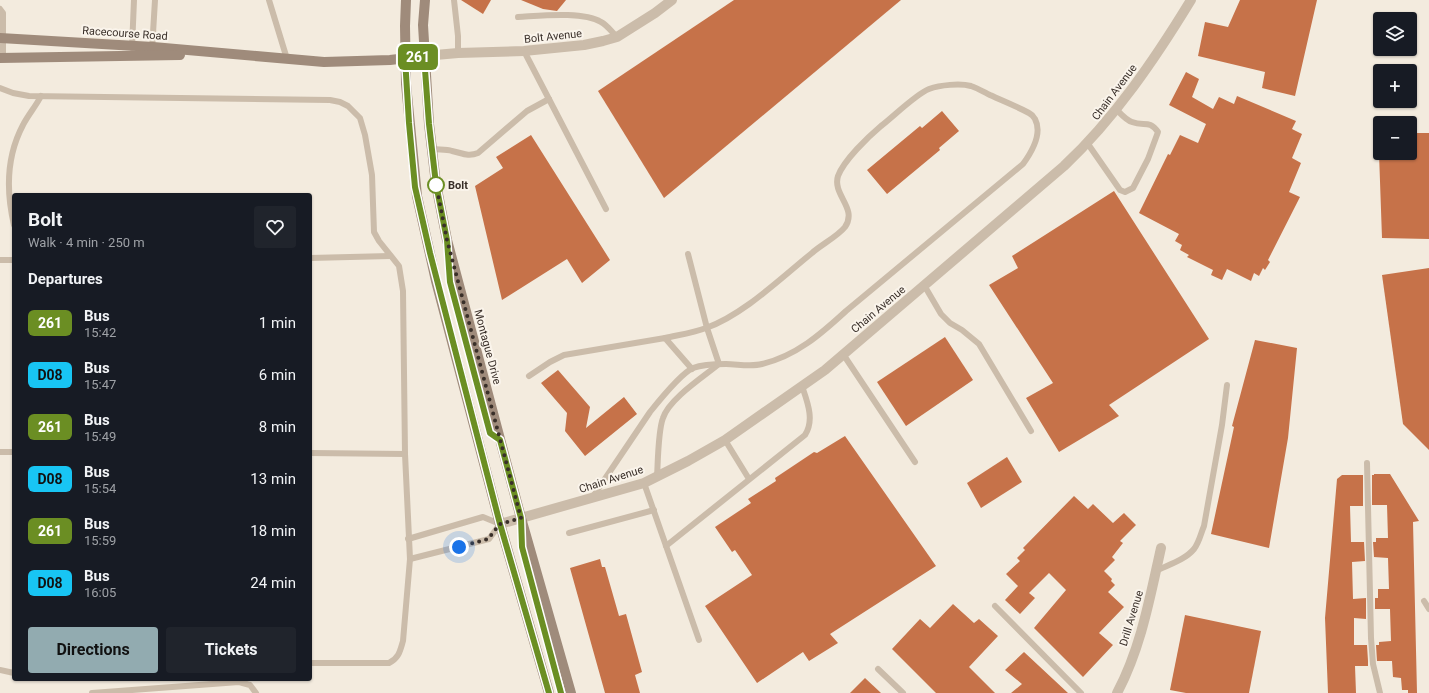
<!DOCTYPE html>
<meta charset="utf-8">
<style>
:root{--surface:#171b24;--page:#20242c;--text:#f1f3f6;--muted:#9ea1a6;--accent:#92abb0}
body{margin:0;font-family:Roboto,sans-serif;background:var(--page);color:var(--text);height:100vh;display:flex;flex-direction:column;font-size:15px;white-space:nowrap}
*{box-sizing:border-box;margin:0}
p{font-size:13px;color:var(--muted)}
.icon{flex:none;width:22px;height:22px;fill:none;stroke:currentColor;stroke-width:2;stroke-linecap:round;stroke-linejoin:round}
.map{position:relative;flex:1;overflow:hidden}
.drawer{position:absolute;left:12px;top:193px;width:300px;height:488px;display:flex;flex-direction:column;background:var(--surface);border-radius:4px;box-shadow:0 1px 3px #0004}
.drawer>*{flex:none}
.badge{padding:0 8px;border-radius:6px;font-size:14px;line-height:26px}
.buttons{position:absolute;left:1373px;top:12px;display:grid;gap:8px}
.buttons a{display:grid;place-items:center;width:44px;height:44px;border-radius:4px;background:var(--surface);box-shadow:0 1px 3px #0004;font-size:20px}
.you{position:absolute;width:20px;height:20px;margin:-10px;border:3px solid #fff;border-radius:50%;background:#1a73e8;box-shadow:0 0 0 6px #1a73e833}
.map>.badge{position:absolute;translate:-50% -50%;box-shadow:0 0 0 2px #fff}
h2{padding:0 16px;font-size:15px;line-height:36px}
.round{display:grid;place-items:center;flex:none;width:42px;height:42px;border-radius:4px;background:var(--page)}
.head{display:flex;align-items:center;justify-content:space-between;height:68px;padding:0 16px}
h1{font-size:19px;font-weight:700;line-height:30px}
.button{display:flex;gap:8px;margin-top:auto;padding:8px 16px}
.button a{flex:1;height:46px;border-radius:4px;background:var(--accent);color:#111;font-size:16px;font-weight:700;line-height:46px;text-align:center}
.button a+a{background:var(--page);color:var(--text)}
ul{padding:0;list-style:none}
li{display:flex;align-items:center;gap:12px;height:52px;padding:0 16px}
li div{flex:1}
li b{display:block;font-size:15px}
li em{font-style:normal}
li .badge{min-width:44px;font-weight:700;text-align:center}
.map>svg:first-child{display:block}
.building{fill:#c67249}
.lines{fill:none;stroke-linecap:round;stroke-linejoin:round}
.lane{stroke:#cbbcaa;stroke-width:6}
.street{stroke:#cbbcaa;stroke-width:10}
.secondary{stroke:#9f8b7b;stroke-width:10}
.line-casing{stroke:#fff;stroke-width:9}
.line{stroke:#6b8e23;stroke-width:6}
.walk{stroke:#392f29;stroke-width:4;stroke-dasharray:0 7.2}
.stop-dot{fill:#fff;stroke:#6b8e23;stroke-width:2}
.labels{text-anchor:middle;stroke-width:4;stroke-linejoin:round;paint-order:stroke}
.street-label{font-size:11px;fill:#392f29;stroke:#faf4eb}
.stop-label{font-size:11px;font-weight:bold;fill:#392f29;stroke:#faf4eb;text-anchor:start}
</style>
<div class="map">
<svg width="1429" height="693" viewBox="0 0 1429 693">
<rect width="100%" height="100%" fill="#f3ebde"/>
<g class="building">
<path d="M461 0H491L483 14Z"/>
<path d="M521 0H566L557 11 543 9Z"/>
<path d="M734 0H901L664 198 598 91Z"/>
<path d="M1240 0H1317L1295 96 1262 88 1265 72 1198 56 1205 22 1228 27Z"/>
<path d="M1186 72 1199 79 1192 97 1213 109 1219 97 1234 104 1237 96 1296 121 1292 129 1302 134 1292 158 1301 163 1289 192 1300 197 1268 260 1270 262 1265 270 1263 268 1259 276 1254 273 1251 281 1227 269 1222 280 1211 275 1213 270 1187 257 1189 255 1180 250 1182 245 1175 241 1179 234 1139 213 1168 154 1170 155 1180 135 1198 143 1206 124 1169 105Z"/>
<path d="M942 111 959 131 939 148 940 150 887 194 867 170 920 126 922 128Z"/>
<path d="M1410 133H1429V239L1382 238 1379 153H1410Z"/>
<path d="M531 135 610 260 582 283 567 259 502 300 475 186 503 168 496 157Z"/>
<path d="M1114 191 1209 339 1109 405 1119 416 1059 452 1026 398 1053 383 989 285 1018 268 1012 256Z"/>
<path d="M1429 268V450L1403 424 1382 275Z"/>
<path d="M945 337 973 380 906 426 877 382Z"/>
<path d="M1255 340 1297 348 1288 438 1269 548 1211 534 1234 427 1232 426Z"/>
<path d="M558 370 590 407 586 428 624 397 637 414 585 456 565 431 567 413 541 383Z"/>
<path d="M845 436 936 566 830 634 838 643 809 661 803 652 757 683 705 606 752 575 735 550 732 552 715 527 751 503 748 499 776 481 775 478 814 452 817 453Z"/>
<path d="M1007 457 1022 482 981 508 967 483Z"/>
<path d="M1374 474H1390L1419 521 1413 522 1417 693H1408V690H1402L1401 678 1393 677 1392 661H1377L1376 645H1379V642L1391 641 1390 609H1375V598H1378V589H1389L1388 558 1374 557 1373 542H1376V538H1388L1387 505H1372V475H1374Z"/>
<path d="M1342 475H1363V506H1350L1351 542H1364L1365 561 1352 562 1353 599 1366 598V619L1354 618V645H1367L1368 661V666H1355L1356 693H1328L1325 618 1337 479Z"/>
<path d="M1074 496 1088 509 1093 504 1113 523 1124 513 1136 525 1120 541 1123 543 1112 557 1115 560 1104 571 1112 579 1111 581 1115 585 1108 592 1124 607 1099 633 1113 645 1083 677 1034 628 1066 590 1049 573 1029 593 1035 598 1020 614 1005 600 1018 586 1006 574 1020 561 1017 558 1025 550 1023 548Z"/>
<path d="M600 559 602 567H605L619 616 626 614 642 672 635 675 640 693H605L570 568Z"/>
<path d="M953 604 974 623 979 619 998 636 969 667 995 693H936L892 649 920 619 930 628Z"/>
<path d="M1185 615 1261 631 1249 693H1186L1170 690Z"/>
<path d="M1024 652 1068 693H1011L1022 684 1005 670Z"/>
<path d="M865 678 881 693H850Z"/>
</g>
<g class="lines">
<g class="lane">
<path d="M269 0 287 59"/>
<path d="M454 0 458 36V53"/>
<path d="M0 9 3 13V58"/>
<path d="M518 17C539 16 583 11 601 22 607 25 612 32 617 37"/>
<path d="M132 48 134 0"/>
<path d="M152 50 155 0"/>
<path d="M524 51 606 209"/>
<path d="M0 88 13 93 29 96 330 100 340 102 348 106 360 118 365 135 372 175 374 232 379 241 399 266 403 291 405 454 410 559 403 641C400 651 399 658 389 663H310"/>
<path d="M1088 144 1120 190 1125 192 1133 188 1148 159 1158 132C1149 119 1144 127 1132 122 1126 120 1121 114 1117 110"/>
<path d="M432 149C439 150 446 149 452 151 462 153 468 157 478 153L527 111 549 99"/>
<path d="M14 225C6 191 6 157 23 125 28 115 36 106 41 96"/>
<path d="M448 257 452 290 490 433 500 439"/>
<path d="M310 258 390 256"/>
<path d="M0 260H14"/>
<path d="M924 285 941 314 950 323 962 330 979 344 1031 431"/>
<path d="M843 354 915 462"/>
<path d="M529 376 550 362 564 355 665 338 692 369"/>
<path d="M725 440 749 479"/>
<path d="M0 452H14"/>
<path d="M310 453 405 454"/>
<path d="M1367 463 1371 638 1373 664 1380 693"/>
<path d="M657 477C658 461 658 431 663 418 669 399 703 377 719 364L707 328 688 254"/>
<path d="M644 483 699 640"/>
<path d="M592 498 650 412C658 402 682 373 693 368 701 365 717 364 726 364 737 364 751 367 762 364 796 356 821 334 846 311L1023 164C1031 153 1043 134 1035 119 1034 117 1031 114 1029 113 1016 106 1003 101 990 95 984 92 977 88 971 86 960 83 940 85 929 89 916 94 893 117 881 126 868 137 844 160 838 176 832 195 858 208 845 227 838 236 821 245 812 253 781 278 743 315 706 328 693 333 678 335 665 338"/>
<path d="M522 532V547L561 693"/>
<path d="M569 533 654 510"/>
<path d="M408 539 483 517 500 524 489 539 410 559"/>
<path d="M666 546 805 435C815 420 807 401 802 386"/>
<path d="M1156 571C1168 565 1185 560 1194 549 1199 543 1201 533 1204 526L1222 425 1227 385"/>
<path d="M1424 601 1429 609"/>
<path d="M995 606 1081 693"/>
<path d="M878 669 903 693"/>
<path d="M0 670 14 673"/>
<path d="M92 693 239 682 250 685 256 693"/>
</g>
<g class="street">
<path d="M424 56 458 53 524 51 584 45 603 41 617 37 655 13 672 0"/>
<path d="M500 524 644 483 688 461 725 440 825 370 1064 166C1115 118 1155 59 1191 0"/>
<path d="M1117 693C1141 648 1150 597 1161 548"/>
</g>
<g class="secondary">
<path d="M406 0 405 26 406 84 417 196 436 281 500 524 549 693"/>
<path d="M425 0 423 25 429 124 436 184 447 240 521 518 571 693"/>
<path d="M0 38 153 47 324 62 390 60 424 56"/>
<path d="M0 58 180 55"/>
</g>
</g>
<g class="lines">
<defs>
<path id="line" d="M549 693 500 524 430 253 415 187 409 123 405 58 424 56 429 124 436 184 447 240 450 282 490 433 500 440 521 518 522 547 561 693"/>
</defs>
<use href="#line" class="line-casing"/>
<use href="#line" class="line"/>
<path class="walk" d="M436 185V184L447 240 521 518 500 524 488 539 459 547"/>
</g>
<circle class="stop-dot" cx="436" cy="185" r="8"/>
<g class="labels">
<g class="street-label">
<text transform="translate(125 33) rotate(4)" y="4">Racecourse Road</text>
<text transform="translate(553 36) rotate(-6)" y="4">Bolt Avenue</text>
<text transform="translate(1114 92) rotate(-53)" y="4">Chain Avenue</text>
<text transform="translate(878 309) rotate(-40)" y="4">Chain Avenue</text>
<text transform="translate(488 347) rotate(75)" y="4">Montague Drive</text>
<text transform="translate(611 479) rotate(-18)" y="4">Chain Avenue</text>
<text transform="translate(1131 618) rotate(-73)" y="4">Drill Avenue</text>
</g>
<g class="stop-label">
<text x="448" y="189">Bolt</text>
</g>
</g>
</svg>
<div class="buttons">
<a><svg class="icon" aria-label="layers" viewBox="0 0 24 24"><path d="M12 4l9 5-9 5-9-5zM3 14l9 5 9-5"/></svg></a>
<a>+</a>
<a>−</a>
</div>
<div class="you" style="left:459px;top:547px"></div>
<b class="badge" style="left:418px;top:57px;background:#6b8e23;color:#fff">261</b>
<section class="drawer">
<div class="head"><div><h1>Bolt</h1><p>Walk · 4 min · 250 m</p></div><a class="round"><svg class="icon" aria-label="heart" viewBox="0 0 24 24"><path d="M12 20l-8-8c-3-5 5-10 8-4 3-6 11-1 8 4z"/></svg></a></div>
<h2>Departures</h2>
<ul>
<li><span class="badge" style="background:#6b8e23;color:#fff">261</span><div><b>Bus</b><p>15:42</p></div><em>1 min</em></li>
<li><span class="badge" style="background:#18c5f4;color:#111">D08</span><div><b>Bus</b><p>15:47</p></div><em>6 min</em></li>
<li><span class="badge" style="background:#6b8e23;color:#fff">261</span><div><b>Bus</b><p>15:49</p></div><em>8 min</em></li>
<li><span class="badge" style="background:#18c5f4;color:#111">D08</span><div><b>Bus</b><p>15:54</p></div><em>13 min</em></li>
<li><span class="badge" style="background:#6b8e23;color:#fff">261</span><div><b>Bus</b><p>15:59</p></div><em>18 min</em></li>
<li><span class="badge" style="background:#18c5f4;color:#111">D08</span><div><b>Bus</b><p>16:05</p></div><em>24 min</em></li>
</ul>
<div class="button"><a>Directions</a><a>Tickets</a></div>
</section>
</div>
